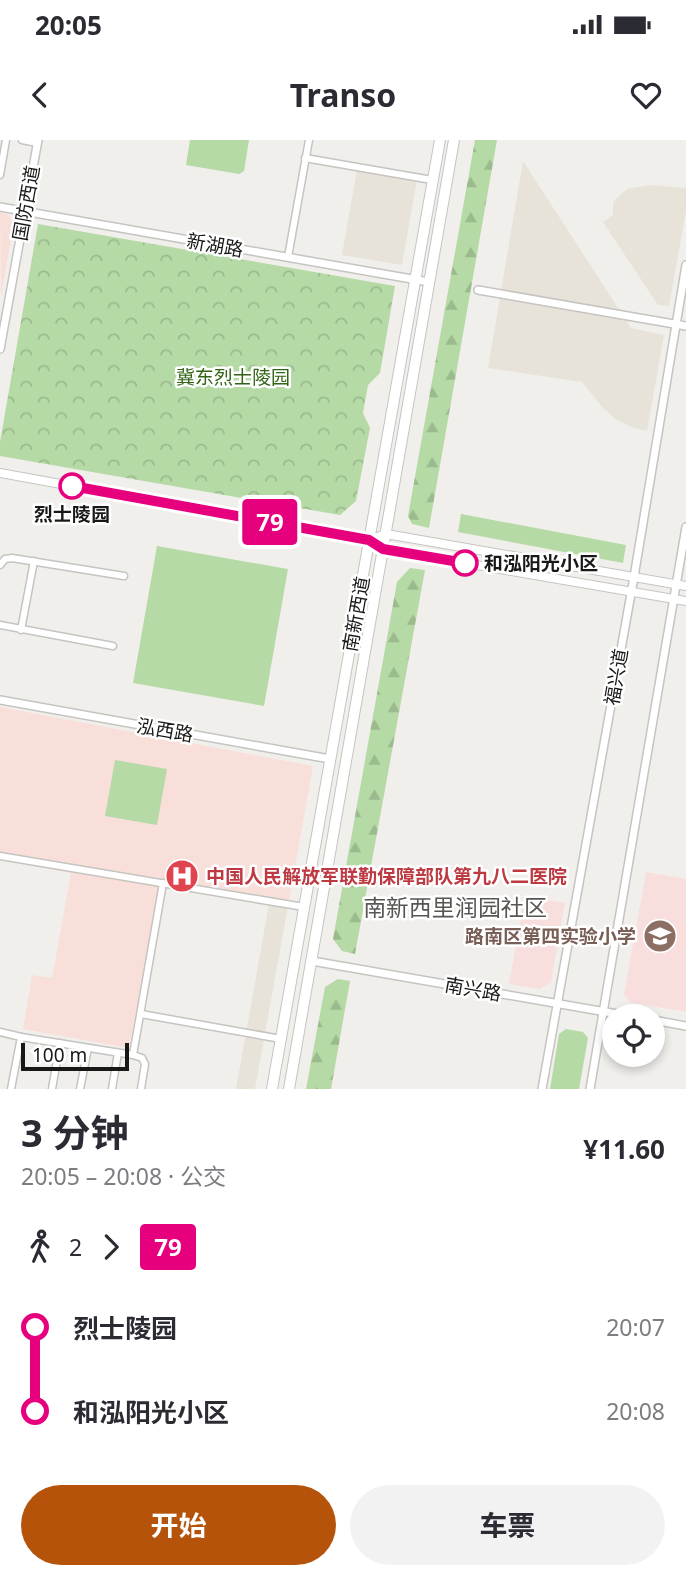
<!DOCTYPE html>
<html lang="zh">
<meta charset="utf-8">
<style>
:root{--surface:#fff;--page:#f2f2f3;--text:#2b2b33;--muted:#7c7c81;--accent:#b45309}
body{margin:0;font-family:"Noto Sans","Noto Sans SC",sans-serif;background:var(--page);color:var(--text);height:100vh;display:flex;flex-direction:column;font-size:26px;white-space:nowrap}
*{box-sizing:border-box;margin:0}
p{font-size:23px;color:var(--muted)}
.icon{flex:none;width:38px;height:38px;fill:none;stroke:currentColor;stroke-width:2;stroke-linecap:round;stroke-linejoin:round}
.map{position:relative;height:949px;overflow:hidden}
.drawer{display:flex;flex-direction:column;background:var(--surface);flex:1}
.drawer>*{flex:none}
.badge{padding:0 14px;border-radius:5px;font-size:24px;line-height:46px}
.controls{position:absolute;left:602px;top:864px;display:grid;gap:14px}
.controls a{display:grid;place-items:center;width:63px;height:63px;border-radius:50%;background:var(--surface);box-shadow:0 4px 10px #0003;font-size:35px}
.scale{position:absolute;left:21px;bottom:18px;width:108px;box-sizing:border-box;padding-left:7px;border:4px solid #181817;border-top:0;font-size:19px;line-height:24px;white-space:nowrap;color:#181817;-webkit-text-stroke:5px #fff;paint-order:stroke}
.map>.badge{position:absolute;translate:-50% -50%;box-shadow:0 0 0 4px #fff}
.legs{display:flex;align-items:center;gap:10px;height:77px;padding:0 21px;font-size:23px}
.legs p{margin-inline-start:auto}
.head{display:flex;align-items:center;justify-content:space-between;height:119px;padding:0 21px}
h1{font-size:38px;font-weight:700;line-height:52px}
.primary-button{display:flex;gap:14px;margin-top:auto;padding:14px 21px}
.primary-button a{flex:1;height:80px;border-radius:42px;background:var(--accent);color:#fff;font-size:28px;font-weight:700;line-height:80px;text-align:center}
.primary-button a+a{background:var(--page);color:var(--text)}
ul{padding:0 21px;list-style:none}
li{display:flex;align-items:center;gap:24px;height:84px;font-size:26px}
li i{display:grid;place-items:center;width:10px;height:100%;margin:0 9px;background:currentColor}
li i::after{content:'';width:18px;height:18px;margin:-9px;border:5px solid;border-radius:50%;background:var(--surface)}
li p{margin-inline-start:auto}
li:first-child i{background:linear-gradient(#0000 50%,currentColor 0)}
li:last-child i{background:linear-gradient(currentColor 50%,#0000 0)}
.status{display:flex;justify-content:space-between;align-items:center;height:49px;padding:0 35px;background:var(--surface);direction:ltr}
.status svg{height:19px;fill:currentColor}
header{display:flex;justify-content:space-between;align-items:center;height:91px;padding:0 21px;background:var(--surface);font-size:32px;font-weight:700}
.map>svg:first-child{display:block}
.built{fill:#e8e3d9}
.education{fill:#f9dede}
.medical{fill:#f9dfd9}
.green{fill:#b5daa5}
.forest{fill:url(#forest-firs)}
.park{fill:url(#park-crowns)}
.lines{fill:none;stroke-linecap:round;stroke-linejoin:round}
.minor-casing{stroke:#c6c4c1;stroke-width:9}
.tertiary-casing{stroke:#c6c4c1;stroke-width:10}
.secondary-casing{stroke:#c6c4c1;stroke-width:10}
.primary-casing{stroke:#c6c4c1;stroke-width:12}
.minor{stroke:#fff;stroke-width:6}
.tertiary{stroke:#fff;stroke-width:7}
.secondary{stroke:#fff;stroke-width:8}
.primary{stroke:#fff;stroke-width:10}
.line-1-casing{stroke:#fff;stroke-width:16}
.line-1{stroke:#e6007e;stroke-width:10}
.stop-1-dot{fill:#fff;stroke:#e6007e;stroke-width:3.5}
.labels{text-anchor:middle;stroke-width:5;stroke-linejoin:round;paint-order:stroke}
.street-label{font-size:19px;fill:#181817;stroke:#fff}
.park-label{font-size:19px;fill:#336316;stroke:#fff}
.stop-label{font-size:19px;font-weight:bold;fill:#181817;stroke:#fff}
.health-label{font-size:19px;font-weight:bold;fill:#be3a42;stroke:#fff;text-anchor:start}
.education-label{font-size:19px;font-weight:bold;fill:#785e54;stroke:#fff;text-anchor:end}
.quarter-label{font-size:23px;fill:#575653;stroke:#fff}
</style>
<div class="status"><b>20:05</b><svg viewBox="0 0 49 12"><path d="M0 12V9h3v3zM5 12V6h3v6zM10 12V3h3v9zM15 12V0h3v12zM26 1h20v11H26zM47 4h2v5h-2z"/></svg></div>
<header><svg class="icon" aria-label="back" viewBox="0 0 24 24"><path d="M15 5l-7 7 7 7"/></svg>Transo<svg class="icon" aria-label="heart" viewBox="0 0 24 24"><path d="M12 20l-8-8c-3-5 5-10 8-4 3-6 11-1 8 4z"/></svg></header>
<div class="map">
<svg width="686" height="949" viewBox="0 0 686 949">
<defs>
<pattern id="forest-firs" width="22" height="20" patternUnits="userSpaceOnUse" patternTransform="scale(1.75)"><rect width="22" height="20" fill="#b5daa5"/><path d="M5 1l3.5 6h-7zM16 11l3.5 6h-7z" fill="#9bba8d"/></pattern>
<pattern id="park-crowns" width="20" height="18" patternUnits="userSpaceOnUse" patternTransform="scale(1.75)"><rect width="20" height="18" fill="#b5daa5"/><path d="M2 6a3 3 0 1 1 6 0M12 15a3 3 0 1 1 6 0" fill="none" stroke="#9bba8d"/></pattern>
</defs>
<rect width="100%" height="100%" fill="#f1efec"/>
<g class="built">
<path d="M523 21 631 188 664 195 647 291 634 288 615 279 602 267 582 242 488 228Z"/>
<path d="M357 29 417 39 402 125 342 115Z"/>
<path d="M651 45 686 48V71L669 166 658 165 603 82 613 75V62L627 49Z"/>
<path d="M270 758 289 761 255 949H236Z"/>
</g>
<g class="education">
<path d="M646 732 686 739V872L630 862 624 854Z"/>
<path d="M525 756 565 763 551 842 540 849 509 844Z"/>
</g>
<g class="medical">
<path d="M0 72 8 74 14 83 1 157Z"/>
<path d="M0 567 313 626 289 761 161 739 129 908 23 889 32 835 52 838 71 733 0 720Z"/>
</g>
<g class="green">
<path d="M190 0H249L244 31 239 34 186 25Z"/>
<path d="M461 374 626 405 623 423 458 392Z"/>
<path d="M157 406 288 429 264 566 133 543Z"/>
<path d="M115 620 167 629 157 685 105 676Z"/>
<path d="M566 889 583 892 588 898 579 949H550L559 894Z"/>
</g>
<g class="forest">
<path d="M475 0H497L429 388 412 384 408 376Z"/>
<path d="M410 428 425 430 355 814 342 811 333 799 397 442Z"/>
<path d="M338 839 350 841 331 949H306L325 847Z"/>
</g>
<path class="park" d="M38 84 395 146 380 233 368 245 363 273 370 288 356 361 340 375 0 316V302Z"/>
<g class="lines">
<defs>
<g id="minor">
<path d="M22 0 37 3"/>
<path d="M305 18 432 40"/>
<path d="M0 35 6 0"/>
<path d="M288 117 309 0"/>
<path d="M0 425 5 419 12 418 124 436"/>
<path d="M0 485 113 506"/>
<path d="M21 490 34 421"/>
<path d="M0 716 304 767"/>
<path d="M141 874 281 899"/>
<path d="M0 892 21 897 11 949"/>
<path d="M21 897 133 915 163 743"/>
<path d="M133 915 142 918 145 924 141 949"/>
<path d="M52 949 60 903"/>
<path d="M80 949 88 908"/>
<path d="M112 949 118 913"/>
</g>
<g id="tertiary">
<path d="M0 67 429 142"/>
<path d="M478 150 686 186"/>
<path d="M0 209 38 0"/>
<path d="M0 560 330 619"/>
<path d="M312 821 635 877"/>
<path d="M653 880 686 886"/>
<path d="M542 949 634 437 686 125"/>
<path d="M590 949 686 387"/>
</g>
<g id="secondary">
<path d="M0 333 369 400 383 409 686 461"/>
<path d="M369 400 386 394 686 446"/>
</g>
<g id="primary">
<path d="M272 949 440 0"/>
<path d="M289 949 454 0"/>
</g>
</defs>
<use href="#minor" class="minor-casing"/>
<use href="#tertiary" class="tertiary-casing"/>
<use href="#secondary" class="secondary-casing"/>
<use href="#primary" class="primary-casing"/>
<use href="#minor" class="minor"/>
<use href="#tertiary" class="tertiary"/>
<use href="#secondary" class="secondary"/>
<use href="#primary" class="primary"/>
</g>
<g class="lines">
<defs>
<path id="line-1" d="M72 346 369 400 383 409 465 423"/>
</defs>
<use href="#line-1" class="line-1-casing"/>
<use href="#line-1" class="line-1"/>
</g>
<defs>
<symbol id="hospital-disc" viewBox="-11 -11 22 22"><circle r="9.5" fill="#e0444e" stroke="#fff"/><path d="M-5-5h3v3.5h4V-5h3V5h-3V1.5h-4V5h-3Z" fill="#fff"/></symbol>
<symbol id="school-disc" viewBox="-11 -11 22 22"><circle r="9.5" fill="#8d6e63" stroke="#fff"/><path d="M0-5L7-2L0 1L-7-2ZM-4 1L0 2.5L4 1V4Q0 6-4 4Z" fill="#fff"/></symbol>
</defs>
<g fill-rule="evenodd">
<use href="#hospital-disc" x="163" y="717" width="38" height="38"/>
<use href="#school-disc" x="641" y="777" width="38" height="38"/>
</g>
<g class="stop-1-dot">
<circle cx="72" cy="346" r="12"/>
<circle cx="465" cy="423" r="12"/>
</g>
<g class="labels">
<g class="street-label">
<text transform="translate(26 63) rotate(-80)" y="7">国防西道</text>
<text transform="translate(215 105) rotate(10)" y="7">新湖路</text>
<text transform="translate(356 474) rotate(-80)" y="7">南新西道</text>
<text transform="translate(616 537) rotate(-80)" y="7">福兴道</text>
<text transform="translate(165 590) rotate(10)" y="7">泓西路</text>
<text transform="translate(473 849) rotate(10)" y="7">南兴路</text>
</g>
<g class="park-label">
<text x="233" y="244">冀东烈士陵园</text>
</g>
<g class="stop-label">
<text x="72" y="381">烈士陵园</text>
<text x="484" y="430" text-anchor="start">和泓阳光小区</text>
</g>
<g class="health-label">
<text x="206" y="743">中国人民解放军联勤保障部队第九八二医院</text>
</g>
<g class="education-label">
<text x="636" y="803">路南区第四实验小学</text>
</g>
<g class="quarter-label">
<text x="455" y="776">南新西里润园社区</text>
</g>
</g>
</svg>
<div class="controls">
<a><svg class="icon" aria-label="locate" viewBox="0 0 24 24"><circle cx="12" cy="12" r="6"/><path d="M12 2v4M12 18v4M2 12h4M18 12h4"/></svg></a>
</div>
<div class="scale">100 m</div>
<b class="badge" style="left:270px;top:382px;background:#e6007e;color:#fff">79</b>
</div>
<section class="drawer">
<div class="head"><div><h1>3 分钟</h1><p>20:05 – 20:08 · 公交</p></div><b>¥11.60</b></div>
<div class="legs"><svg class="icon" aria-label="walk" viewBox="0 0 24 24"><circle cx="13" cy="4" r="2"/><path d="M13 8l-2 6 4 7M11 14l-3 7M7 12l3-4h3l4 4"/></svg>2<svg class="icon" aria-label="forward" viewBox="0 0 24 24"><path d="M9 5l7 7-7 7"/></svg><b class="badge" style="background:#e6007e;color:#fff">79</b></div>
<ul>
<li><i style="color:#e6007e"></i><b>烈士陵园</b><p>20:07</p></li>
<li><i style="color:#e6007e"></i><b>和泓阳光小区</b><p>20:08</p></li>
</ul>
<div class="primary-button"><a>开始</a><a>车票</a></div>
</section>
